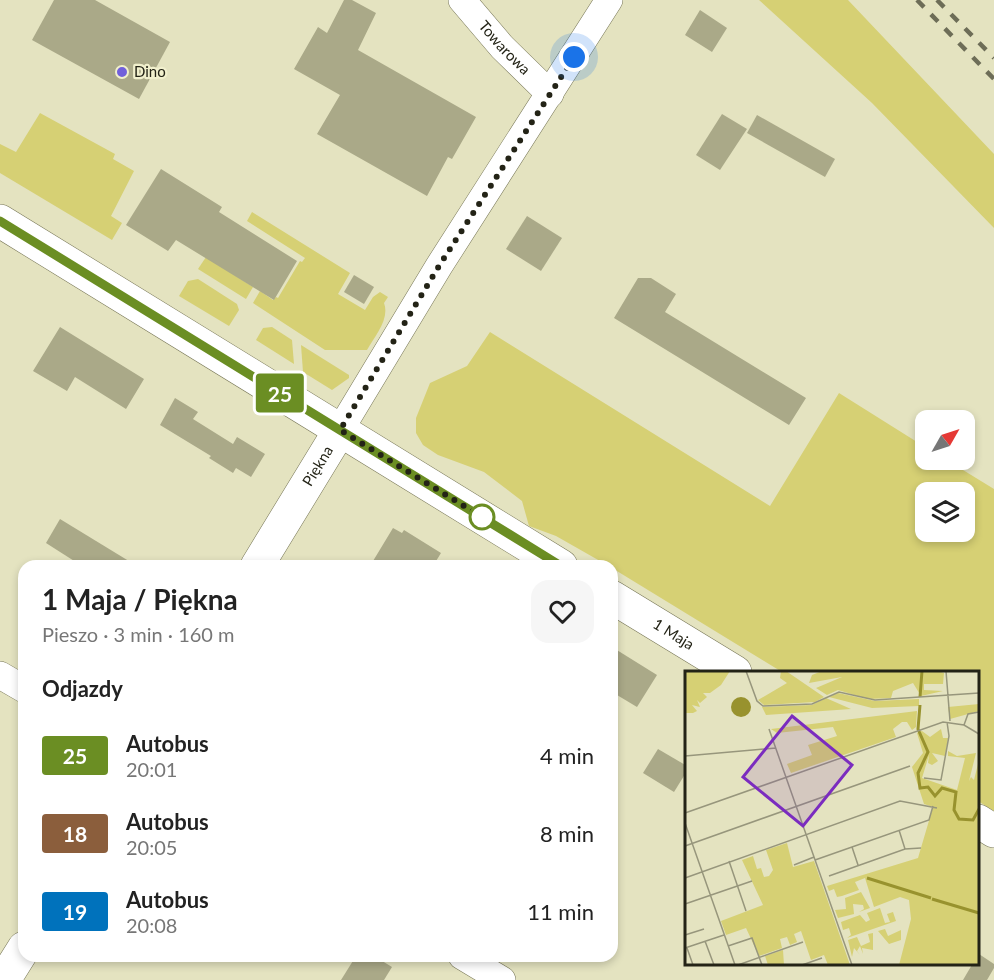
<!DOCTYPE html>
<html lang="pl">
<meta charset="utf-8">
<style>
:root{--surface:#fff;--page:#f6f6f6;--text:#222;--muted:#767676}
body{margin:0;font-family:Lato,sans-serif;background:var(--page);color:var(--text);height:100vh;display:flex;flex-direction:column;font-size:22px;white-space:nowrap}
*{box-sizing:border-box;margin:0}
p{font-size:20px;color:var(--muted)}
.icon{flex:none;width:33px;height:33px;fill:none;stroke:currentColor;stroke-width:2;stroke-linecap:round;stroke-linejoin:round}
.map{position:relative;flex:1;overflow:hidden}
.details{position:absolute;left:18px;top:560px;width:600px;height:402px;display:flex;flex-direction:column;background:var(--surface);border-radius:18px;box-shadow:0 3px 9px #0003}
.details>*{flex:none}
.badge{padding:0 12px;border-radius:4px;font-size:21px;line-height:39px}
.needle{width:39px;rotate:51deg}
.controls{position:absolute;left:915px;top:410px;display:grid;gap:12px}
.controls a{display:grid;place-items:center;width:60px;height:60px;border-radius:12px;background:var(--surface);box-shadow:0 3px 9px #0003;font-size:30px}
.you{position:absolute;width:30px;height:30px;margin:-15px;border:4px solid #fff;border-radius:50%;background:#1a73e8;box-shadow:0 0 0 9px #1a73e833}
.map>.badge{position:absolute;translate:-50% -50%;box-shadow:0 0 0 3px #fff}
h2{padding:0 24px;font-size:22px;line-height:54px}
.round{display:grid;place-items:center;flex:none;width:63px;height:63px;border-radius:18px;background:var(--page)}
.headline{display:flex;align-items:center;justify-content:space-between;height:102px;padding:0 24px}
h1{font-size:28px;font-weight:700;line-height:45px}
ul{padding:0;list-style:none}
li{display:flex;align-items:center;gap:18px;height:78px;padding:0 24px}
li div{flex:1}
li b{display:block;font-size:22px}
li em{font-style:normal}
li .badge{min-width:66px;font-weight:700;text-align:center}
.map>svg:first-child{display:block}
.green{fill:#d6d074;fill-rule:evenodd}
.building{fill:#aaa988}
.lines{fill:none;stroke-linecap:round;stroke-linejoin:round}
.minor-casing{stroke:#767555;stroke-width:28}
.tertiary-casing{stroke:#767555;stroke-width:34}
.minor{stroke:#fff;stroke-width:27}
.tertiary{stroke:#fff;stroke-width:33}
.rail{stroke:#6d6d57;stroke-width:4.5;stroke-dasharray:10 10;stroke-linecap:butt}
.line-casing{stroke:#fff;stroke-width:14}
.line{stroke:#6b8e23;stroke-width:9}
.walk{stroke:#232316;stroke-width:6;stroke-dasharray:0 10.8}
.poi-dot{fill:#7160db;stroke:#f1f0cd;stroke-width:2}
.stop-dot{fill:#fff;stroke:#6b8e23;stroke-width:3}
.labels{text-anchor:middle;stroke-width:4.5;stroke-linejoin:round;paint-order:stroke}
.street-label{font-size:15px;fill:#232316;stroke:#f1f0cd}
.poi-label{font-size:15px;fill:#232316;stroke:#f1f0cd;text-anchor:start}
.inset-river{fill:none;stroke:#98922e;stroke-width:3}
.inset-road{fill:none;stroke:#97967c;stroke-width:1.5}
.view{fill:#7b2cbf;fill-opacity:0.15;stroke:#7b2cbf;stroke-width:3}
.inset-edge{fill:none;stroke:#232316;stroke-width:3}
</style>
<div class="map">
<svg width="994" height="980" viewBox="0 0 994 980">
<rect width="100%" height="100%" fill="#e4e3c0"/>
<g class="green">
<path d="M759 0H848L994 154V228L872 103Z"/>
<path d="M40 113 115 154 113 159 134 171 111 216 122 223 112 240 0 173V144L16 152Z"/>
<path d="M252 212 350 273 338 294 365 310 373 297 380 292 388 297 384 303C390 319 375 336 367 350H325L253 303 260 291 273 300 276 297 278 298 300 261 302 262 305 258 247 221Z"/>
<path d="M206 257 253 287 246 299 198 269Z"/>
<path d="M198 279 237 304 239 310 229 326 179 296 188 281Z"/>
<path d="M272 327 292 340 294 364 256 340 263 328Z"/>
<path d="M490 332 770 506 839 393 925 447 926 459H945L994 489V811L978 801V672H782L612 568V566L607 565 556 536 529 526 522 501 484 472 438 455 423 445 416 433V418L430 383 467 366ZM926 492H964V531H926Z"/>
<path d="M301 345 349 375V378L332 390 303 372Z"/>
</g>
<g class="building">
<path d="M54 0H95L170 42 139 99 32 40Z"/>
<path d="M344 0H352L376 13 358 50 476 117 452 159 448 157 427 196 317 134 340 95 294 69 318 27 327 33Z"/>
<path d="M700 10 727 28 712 52 685 35Z"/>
<path d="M722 114 747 129 720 170 696 155Z"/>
<path d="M757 115 835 159 825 177 747 133Z"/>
<path d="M161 169 222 207 219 212 297 261 274 300 176 240 168 251 126 225Z"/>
<path d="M527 216 562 238 541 271 506 249Z"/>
<path d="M354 275 374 287 364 304 344 292Z"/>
<path d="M638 278H651L676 294 665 312 806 398 789 425 614 318Z"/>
<path d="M60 327 144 379 126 409 75 377 67 391 33 371Z"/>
<path d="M175 398 198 412 193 419 233 444 237 437 265 454 251 477 236 468 233 473 209 458 211 456 160 425Z"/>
<path d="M60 519 137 566H82L46 543Z"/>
<path d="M393 528 402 533 404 530 441 553 433 566H370Z"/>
<path d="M612 647 657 675 637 707 612 692Z"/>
<path d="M658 749 687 766V771L674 792 643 773Z"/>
<path d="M979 954 994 964V968L987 980H963L973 963H978Z"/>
<path d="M356 956H374L392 967 384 980H341Z"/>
</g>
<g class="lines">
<defs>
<g id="minor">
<path id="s1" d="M462 0 502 47 550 94"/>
<path d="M340 430 439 266 609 0"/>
<path d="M0 675 24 689"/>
<path d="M462 956 502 980"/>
</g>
<g id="tertiary">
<path d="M0 221 561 566"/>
<path id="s2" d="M257 566 340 430"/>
<path id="s3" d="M612 597 735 672"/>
<path d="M978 821 994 831"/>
<path d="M4 980 24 948"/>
</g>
</defs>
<use href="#minor" class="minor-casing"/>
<use href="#tertiary" class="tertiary-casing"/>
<use href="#minor" class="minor"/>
<use href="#tertiary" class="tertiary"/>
<g class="rail">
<path d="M917 0 994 79"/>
<path d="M937 0 994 58"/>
</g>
</g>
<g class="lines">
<defs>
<path id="line" d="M0 221 561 566"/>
</defs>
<use href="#line" class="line-casing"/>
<use href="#line" class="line"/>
<path class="walk" d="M482 517 340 430 439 266 574 57"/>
</g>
<circle class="poi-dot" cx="122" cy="72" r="6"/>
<circle class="stop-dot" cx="482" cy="517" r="12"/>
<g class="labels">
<g class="street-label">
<text dy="5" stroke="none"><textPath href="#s1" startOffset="64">Towarowa</textPath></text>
<text dy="5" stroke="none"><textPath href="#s2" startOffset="117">Piękna</textPath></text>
<text dy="5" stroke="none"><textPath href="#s3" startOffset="72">1 Maja</textPath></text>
</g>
<g class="poi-label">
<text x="134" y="77">Dino</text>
</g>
</g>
<g transform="translate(685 671)">
<rect width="294" height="294" fill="#e4e3c0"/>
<path d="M0 0H45L36 14 25 22H18L22 26 15 32 12 29 15 36 7 34 12 40 8 42H0ZM96 0H101L139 26 130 31 79 34 73 29 102 12 95 7ZM137 0H253L259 2 258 13H239V19L258 20 236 25 228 12 208 20 206 27 183 28 153 19 142 24 131 17 157 6 124 12 127 4ZM153 22 190 30 234 28V35L187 37 144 26ZM141 27 166 38 81 44 77 36 127 34ZM294 33V40L265 48 263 36ZM232 40 231 56 227 59 222 51H217L208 58 211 66 106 102 102 93 127 84 123 74 152 65 148 56 92 62 86 58ZM256 58 258 67H263L260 85 247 82 253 90 247 94 243 92 244 84 237 107 272 119 280 87 263 85V80L272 85 291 82 284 110 286 106 289 109 294 89V294H214L226 248 224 229 215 226 189 236 180 207 170 211 174 219 157 225 152 226 149 218 144 220 142 215 233 187 248 136 239 133 227 96 238 82 232 62 237 60 245 66ZM102 172 108 196 129 190 165 294H143L139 284 126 289 116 260 109 263 112 271 105 274 102 266 95 268 97 277 74 285 61 257 41 264 36 250 78 234 57 189 68 185 72 198 76 197 79 206 84 205 88 199 81 179ZM176 221 185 237 174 241 179 238 178 234 168 233 169 243 153 247 150 239 161 238 160 227ZM195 237 200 252 205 251 202 243 208 241 211 250 162 267 166 264 164 257 158 259 156 251 175 244 181 251 185 249 182 242ZM200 258 203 265 216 259V269L204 273 193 260ZM188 262V279L177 277 178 283 175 275 172 280 175 284 169 277 167 286 163 269 172 266 176 275 185 271 183 263ZM98 279 99 294H83L80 285Z" fill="#d6d074"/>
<path d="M46 36a10 10 0 1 1 20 0a10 10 0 1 1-20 0Z" fill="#98922e"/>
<path class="inset-river" d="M235 26 237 0M235 34 233 58 243 81 233 102 235 117 243 116 250 125 257 117 271 121 269 139 274 148 288 149 294 138M182 207 246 227M247 228 294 242"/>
<path class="inset-road" d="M61 0 72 30 78 35 127 33 154 21 190 29 294 22M261 0 265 50M279 54 283 43 294 41M84 58 167 294M0 85 91 77M239 107 256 109 264 65 262 51M0 142 258 51 279 54 294 63M0 152 50 294M214 159 220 178M0 175 225 95M167 176 173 194M130 189 244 149 248 135M44 190 61 240M109 194 129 186M144 205 220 178 236 177M0 207 215 130 252 137M0 233 67 210M0 264 19 258M20 270 29 294M43 275 67 267 77 294M0 277 39 264M2 277 8 294M53 294 118 271M117 294 137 287"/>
<path class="view" d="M107 45 167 94 118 155 58 106Z"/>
<rect width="294" height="294" class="inset-edge"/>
</g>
</svg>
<div class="controls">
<a><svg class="needle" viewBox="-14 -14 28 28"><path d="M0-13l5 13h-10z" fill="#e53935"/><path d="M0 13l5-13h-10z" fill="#767676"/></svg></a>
<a><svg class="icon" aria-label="layers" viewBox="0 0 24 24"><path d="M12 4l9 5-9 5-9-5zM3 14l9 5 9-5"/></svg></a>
</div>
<div class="you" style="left:574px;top:57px"></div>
<b class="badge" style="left:280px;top:393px;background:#6b8e23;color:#fff">25</b>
<section class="details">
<div class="headline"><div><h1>1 Maja / Piękna</h1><p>Pieszo · 3 min · 160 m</p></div><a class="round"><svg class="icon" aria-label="heart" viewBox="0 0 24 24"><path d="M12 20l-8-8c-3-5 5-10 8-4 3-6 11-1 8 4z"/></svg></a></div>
<h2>Odjazdy</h2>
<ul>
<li><span class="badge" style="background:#6b8e23;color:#fff">25</span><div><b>Autobus</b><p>20:01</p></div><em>4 min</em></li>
<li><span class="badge" style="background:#8b5e3c;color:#fff">18</span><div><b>Autobus</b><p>20:05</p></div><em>8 min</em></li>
<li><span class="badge" style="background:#0072bc;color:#fff">19</span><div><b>Autobus</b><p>20:08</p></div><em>11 min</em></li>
</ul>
</section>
</div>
